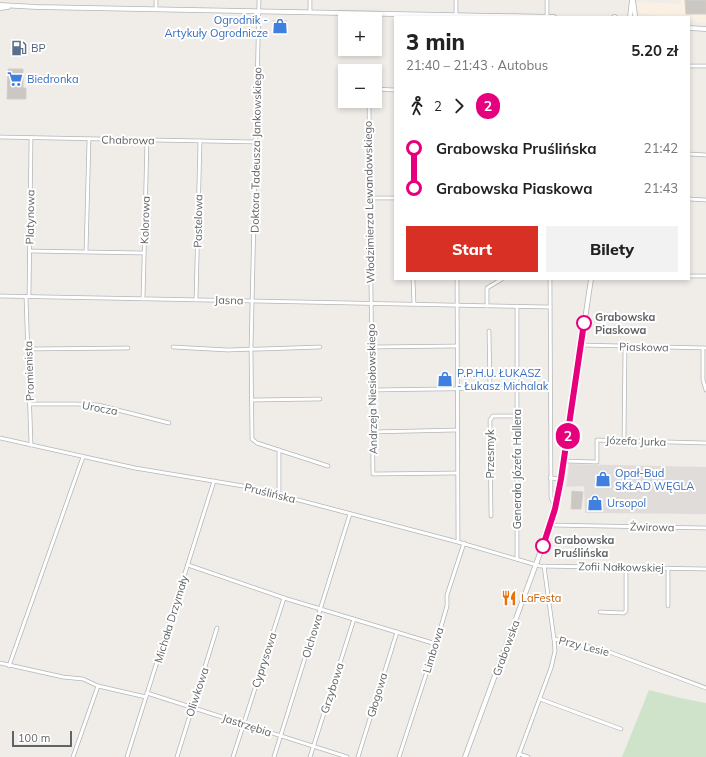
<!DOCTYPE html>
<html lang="pl">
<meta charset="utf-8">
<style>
:root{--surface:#fff;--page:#f2f2f2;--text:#222;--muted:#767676;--accent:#d93025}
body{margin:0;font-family:Mulish,sans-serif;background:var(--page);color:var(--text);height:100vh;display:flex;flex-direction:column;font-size:15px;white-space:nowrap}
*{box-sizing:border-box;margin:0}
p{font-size:13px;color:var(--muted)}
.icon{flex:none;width:22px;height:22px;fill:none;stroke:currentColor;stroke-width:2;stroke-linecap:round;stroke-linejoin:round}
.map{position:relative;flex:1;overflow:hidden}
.details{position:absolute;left:394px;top:16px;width:296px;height:264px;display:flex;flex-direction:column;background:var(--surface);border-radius:0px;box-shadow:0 2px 6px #0003}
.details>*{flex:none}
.badge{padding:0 8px;border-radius:13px;font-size:14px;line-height:26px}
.fabs{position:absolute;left:338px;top:12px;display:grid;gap:8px}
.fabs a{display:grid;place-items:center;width:44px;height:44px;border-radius:0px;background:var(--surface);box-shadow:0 2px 6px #0003;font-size:20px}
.scale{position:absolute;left:12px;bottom:10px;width:60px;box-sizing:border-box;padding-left:4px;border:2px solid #606466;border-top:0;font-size:11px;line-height:14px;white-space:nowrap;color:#606466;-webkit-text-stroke:3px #fff;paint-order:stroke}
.map>.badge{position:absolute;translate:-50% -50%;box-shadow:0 0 0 2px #fff}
.legs{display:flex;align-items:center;gap:6px;height:44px;padding:0 12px;font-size:13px}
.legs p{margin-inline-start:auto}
.head{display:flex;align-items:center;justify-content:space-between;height:68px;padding:0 12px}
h1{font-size:22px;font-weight:800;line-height:30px}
.button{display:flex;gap:8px;margin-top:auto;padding:8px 12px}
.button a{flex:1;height:46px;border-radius:0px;background:var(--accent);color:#fff;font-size:16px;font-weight:800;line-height:46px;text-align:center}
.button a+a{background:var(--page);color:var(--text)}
ul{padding:0 12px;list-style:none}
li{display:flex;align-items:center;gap:14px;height:40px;font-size:15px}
li i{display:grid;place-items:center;width:6px;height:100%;margin:0 5px;background:currentColor}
li i::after{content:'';width:10px;height:10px;margin:-5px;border:3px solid;border-radius:50%;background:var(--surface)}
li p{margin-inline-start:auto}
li:first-child i{background:linear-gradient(#0000 50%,currentColor 0)}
li:last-child i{background:linear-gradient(currentColor 50%,#0000 0)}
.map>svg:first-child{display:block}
.commercial{fill:#faf0e3}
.industrial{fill:#dfdcda}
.green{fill:#cee3c9}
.building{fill:#cbc8c4;stroke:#d4cdc7}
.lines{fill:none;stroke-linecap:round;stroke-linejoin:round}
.minor-casing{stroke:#b3b6b8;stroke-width:4.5}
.tertiary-casing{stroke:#b3b6b8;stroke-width:5.5}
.minor{stroke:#fff;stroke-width:3}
.tertiary{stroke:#fff;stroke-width:4}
.line-1-casing{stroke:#fff;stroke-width:9}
.line-1{stroke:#e6007e;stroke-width:6}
.stop-1-dot{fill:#fff;stroke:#e6007e;stroke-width:2}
.labels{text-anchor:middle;stroke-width:4;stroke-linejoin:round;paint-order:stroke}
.shop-label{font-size:11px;fill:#366cbe;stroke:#fff;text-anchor:start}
.service-label{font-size:11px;fill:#4e5e75;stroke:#fff;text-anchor:start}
.street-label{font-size:11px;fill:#606466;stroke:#fff}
.stop-label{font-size:11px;font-weight:bold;fill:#606466;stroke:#fff;text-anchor:start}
.food-label{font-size:11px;fill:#c56008;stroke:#fff;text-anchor:start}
</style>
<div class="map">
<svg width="706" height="757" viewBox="0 0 706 757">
<rect width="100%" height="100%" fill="#f0ede9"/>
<path class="commercial" d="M681 0H706V23L689 20V17H670L640 13 637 7V2L680 4Z"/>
<path class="industrial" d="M569 464 706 467V514L585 513 584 486 566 487Z"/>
<path class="green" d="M649 690 680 698 706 703V757H622Z"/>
<g class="building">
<path d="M685 0H706V14H686Z"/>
<rect x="273" y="21" width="14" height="9"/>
<path d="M8 69H23V88H26V99H7Z"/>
<path d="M572 491 583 492 581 509H571Z"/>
</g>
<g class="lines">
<defs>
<g id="minor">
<path d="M259 0 251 349 252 439 257 443 328 466"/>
<path d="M456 0V17"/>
<path d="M547 0V17"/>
<path d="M156 9V0"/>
<path d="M310 11V0"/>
<path d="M689 66H706"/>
<path d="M375 89 395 90"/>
<path d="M369 101 373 474 457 473"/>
<path d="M0 137 256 142"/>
<path d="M689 154 706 155"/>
<path d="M369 198H395"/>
<path d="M689 199 706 200"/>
<path d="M30 251 144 253"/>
<path d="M86 252 89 139"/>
<path d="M689 276H706"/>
<path d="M413 279 414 304"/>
<path d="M457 279 458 542"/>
<path d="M550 279 551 498 553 502 556 504"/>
<path d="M0 296 550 307"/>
<path d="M26 297 31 445"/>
<path d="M29 297 31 138"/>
<path d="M143 299 147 140"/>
<path d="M196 300 200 141"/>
<path d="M487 306V288L502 279"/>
<path d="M517 306V559"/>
<path d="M489 331 490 388"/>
<path d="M581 345 706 348"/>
<path d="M173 347 228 350 320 347"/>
<path d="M371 347 457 346"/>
<path d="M703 348V380L706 390"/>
<path d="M29 349 128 348"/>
<path d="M372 390 517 388"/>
<path d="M251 400 320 399"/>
<path d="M30 404H76L98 405 169 423"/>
<path d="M372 432 457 430"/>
<path d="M0 438 135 468 249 487 458 542 540 566 706 569"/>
<path d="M624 440 625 346"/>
<path d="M564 461 597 462V440L706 443"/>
<path d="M550 478 561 479"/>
<path d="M279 495V450"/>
<path d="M491 516 490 420 493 416H517"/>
<path d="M550 525 706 528"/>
<path d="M188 565 284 598"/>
<path d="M544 566 554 639 604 650 706 688"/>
<path d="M668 568V606"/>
<path d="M600 612 624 613 626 611V568"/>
<path d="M0 663 63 677 83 679 98 686 146 697"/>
<path d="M9 666 83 457"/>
<path d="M147 693 347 757"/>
<path d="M540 699 621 729"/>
<path d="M519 754 528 757"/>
<path d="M73 757 98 686"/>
<path d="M127 757 214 481"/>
<path d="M177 757 217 628"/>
<path d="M233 757 284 598 436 644"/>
<path d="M274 757 350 514"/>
<path d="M310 757 354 619"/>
<path d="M358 757 397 632"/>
<path d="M399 757 436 644 447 606V595L464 543"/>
<path d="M518 757 551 668 555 651 554 639"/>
</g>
<g id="tertiary">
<path d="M633 0 635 15"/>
<path d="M0 5 37 7 554 17"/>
<path d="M0 8 8 7"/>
<path d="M614 17H615"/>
<path d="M630 17 632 0"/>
<path d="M689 28 706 29"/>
<path d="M465 757 546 537 561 479 591 279"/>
</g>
</defs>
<use href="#minor" class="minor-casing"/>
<use href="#tertiary" class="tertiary-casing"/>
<use href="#minor" class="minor"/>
<use href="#tertiary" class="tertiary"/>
</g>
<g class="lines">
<defs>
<path id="line-1" d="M543 546 555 509 561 479 584 323"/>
</defs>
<use href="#line-1" class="line-1-casing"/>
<use href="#line-1" class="line-1"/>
</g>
<defs>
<symbol id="shop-bare" viewBox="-9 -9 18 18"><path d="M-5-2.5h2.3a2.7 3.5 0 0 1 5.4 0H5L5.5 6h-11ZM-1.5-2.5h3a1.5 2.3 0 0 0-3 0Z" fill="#3f7fe0" stroke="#fff" stroke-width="2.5" paint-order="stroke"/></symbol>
<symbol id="fuel-bare" viewBox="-9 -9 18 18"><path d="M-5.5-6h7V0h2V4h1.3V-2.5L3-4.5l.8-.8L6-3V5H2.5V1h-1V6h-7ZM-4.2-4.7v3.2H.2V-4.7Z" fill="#5c6f8a" stroke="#fff" stroke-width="2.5" paint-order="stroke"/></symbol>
<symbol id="supermarket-bare" viewBox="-9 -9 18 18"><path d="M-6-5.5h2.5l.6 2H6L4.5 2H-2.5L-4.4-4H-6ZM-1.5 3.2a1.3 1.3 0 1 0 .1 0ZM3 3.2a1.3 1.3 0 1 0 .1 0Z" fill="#3f7fe0" stroke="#fff" stroke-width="2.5" paint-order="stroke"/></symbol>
<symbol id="restaurant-bare" viewBox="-9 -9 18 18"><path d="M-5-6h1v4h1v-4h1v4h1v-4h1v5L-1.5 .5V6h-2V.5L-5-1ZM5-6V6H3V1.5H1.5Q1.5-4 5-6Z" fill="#e8710a" stroke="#fff" stroke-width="2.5" paint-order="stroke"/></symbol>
</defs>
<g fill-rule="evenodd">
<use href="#shop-bare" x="269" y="15" width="22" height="22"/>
<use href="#fuel-bare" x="8" y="37" width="22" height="22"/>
<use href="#supermarket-bare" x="4" y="68" width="22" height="22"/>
<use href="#shop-bare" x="434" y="368" width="22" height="22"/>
<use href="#shop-bare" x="592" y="468" width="22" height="22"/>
<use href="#shop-bare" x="584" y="492" width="22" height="22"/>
<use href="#restaurant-bare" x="498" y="587" width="22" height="22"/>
</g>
<g class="stop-1-dot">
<circle cx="584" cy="323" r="7"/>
<circle cx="543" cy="546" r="7"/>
</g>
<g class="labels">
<g class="shop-label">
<text x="268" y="24" text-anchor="end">Ogrodnik -<tspan x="268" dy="13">Artykuły Ogrodnicze</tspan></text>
<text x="27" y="83">Biedronka</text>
<text x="457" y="377">P.P.H.U. ŁUKASZ<tspan x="457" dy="13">- Łukasz Michalak</tspan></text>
<text x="615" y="477">Opał-Bud<tspan x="615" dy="13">SKŁAD WĘGLA</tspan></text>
<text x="607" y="507">Ursopol</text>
</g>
<g class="service-label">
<text x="31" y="52">BP</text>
</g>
<g class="street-label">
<text transform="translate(128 140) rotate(1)" y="4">Chabrowa</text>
<text transform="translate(256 150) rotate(-89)" y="4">Doktora Tadeusza Jankowskiego</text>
<text transform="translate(369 202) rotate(-91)" y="4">Włodzimierza Lewandowskiego</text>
<text transform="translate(30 217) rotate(-89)" y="4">Platynowa</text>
<text transform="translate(145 220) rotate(-88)" y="4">Kolorowa</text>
<text transform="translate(198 221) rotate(-89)" y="4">Pastelowa</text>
<text transform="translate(229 300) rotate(1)" y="4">Jasna</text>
<text transform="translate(644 347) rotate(1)" y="4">Piaskowa</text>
<text transform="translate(29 371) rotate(-92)" y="4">Promienista</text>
<text transform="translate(372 389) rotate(-91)" y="4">Andrzeja Niesiołowskiego</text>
<text transform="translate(100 408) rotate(10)" y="4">Urocza</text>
<text transform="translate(636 441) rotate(2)" y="4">Józefa Jurka</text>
<text transform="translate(490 454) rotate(-90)" y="4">Przesmyk</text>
<text transform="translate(517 469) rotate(-90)" y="4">Generała Józefa Hallera</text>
<text transform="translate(270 493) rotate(14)" y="4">Pruślińska</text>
<text transform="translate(652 527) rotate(1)" y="4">Żwirowa</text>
<text transform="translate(621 567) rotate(1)" y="4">Zofii Nałkowskiej</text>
<text transform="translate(171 619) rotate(-73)" y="4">Michała Drzymały</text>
<text transform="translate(312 636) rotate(-73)" y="4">Olchowa</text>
<text transform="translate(584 646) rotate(14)" y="4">Przy Lesie</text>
<text transform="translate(506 648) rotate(-70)" y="4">Grabowska</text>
<text transform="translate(433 650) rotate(-73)" y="4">Limbowa</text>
<text transform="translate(264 660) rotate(-72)" y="4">Cyprysowa</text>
<text transform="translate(332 688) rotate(-72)" y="4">Grzybowa</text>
<text transform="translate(197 692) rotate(-72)" y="4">Oliwkowa</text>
<text transform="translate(377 695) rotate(-73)" y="4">Głogowa</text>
<text transform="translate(247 725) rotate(18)" y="4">Jastrzębia</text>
</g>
<g class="stop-label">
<text x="595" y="321">Grabowska<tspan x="595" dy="13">Piaskowa</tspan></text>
<text x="554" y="544">Grabowska<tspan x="554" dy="13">Pruślińska</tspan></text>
</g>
<g class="food-label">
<text x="521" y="602">LaFesta</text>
</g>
</g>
</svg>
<div class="fabs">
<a>+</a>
<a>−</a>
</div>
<div class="scale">100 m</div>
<b class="badge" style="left:568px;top:436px;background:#e6007e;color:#fff">2</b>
<section class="details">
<div class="head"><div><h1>3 min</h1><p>21:40 – 21:43 · Autobus</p></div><b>5.20 zł</b></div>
<div class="legs"><svg class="icon" aria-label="walk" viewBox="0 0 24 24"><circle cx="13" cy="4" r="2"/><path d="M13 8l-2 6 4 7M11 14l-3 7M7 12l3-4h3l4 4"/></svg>2<svg class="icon" aria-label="forward" viewBox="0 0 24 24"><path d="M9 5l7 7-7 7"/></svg><b class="badge" style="background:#e6007e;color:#fff">2</b></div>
<ul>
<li><i style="color:#e6007e"></i><b>Grabowska Pruślińska</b><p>21:42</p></li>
<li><i style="color:#e6007e"></i><b>Grabowska Piaskowa</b><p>21:43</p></li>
</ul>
<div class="button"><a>Start</a><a>Bilety</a></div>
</section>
</div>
